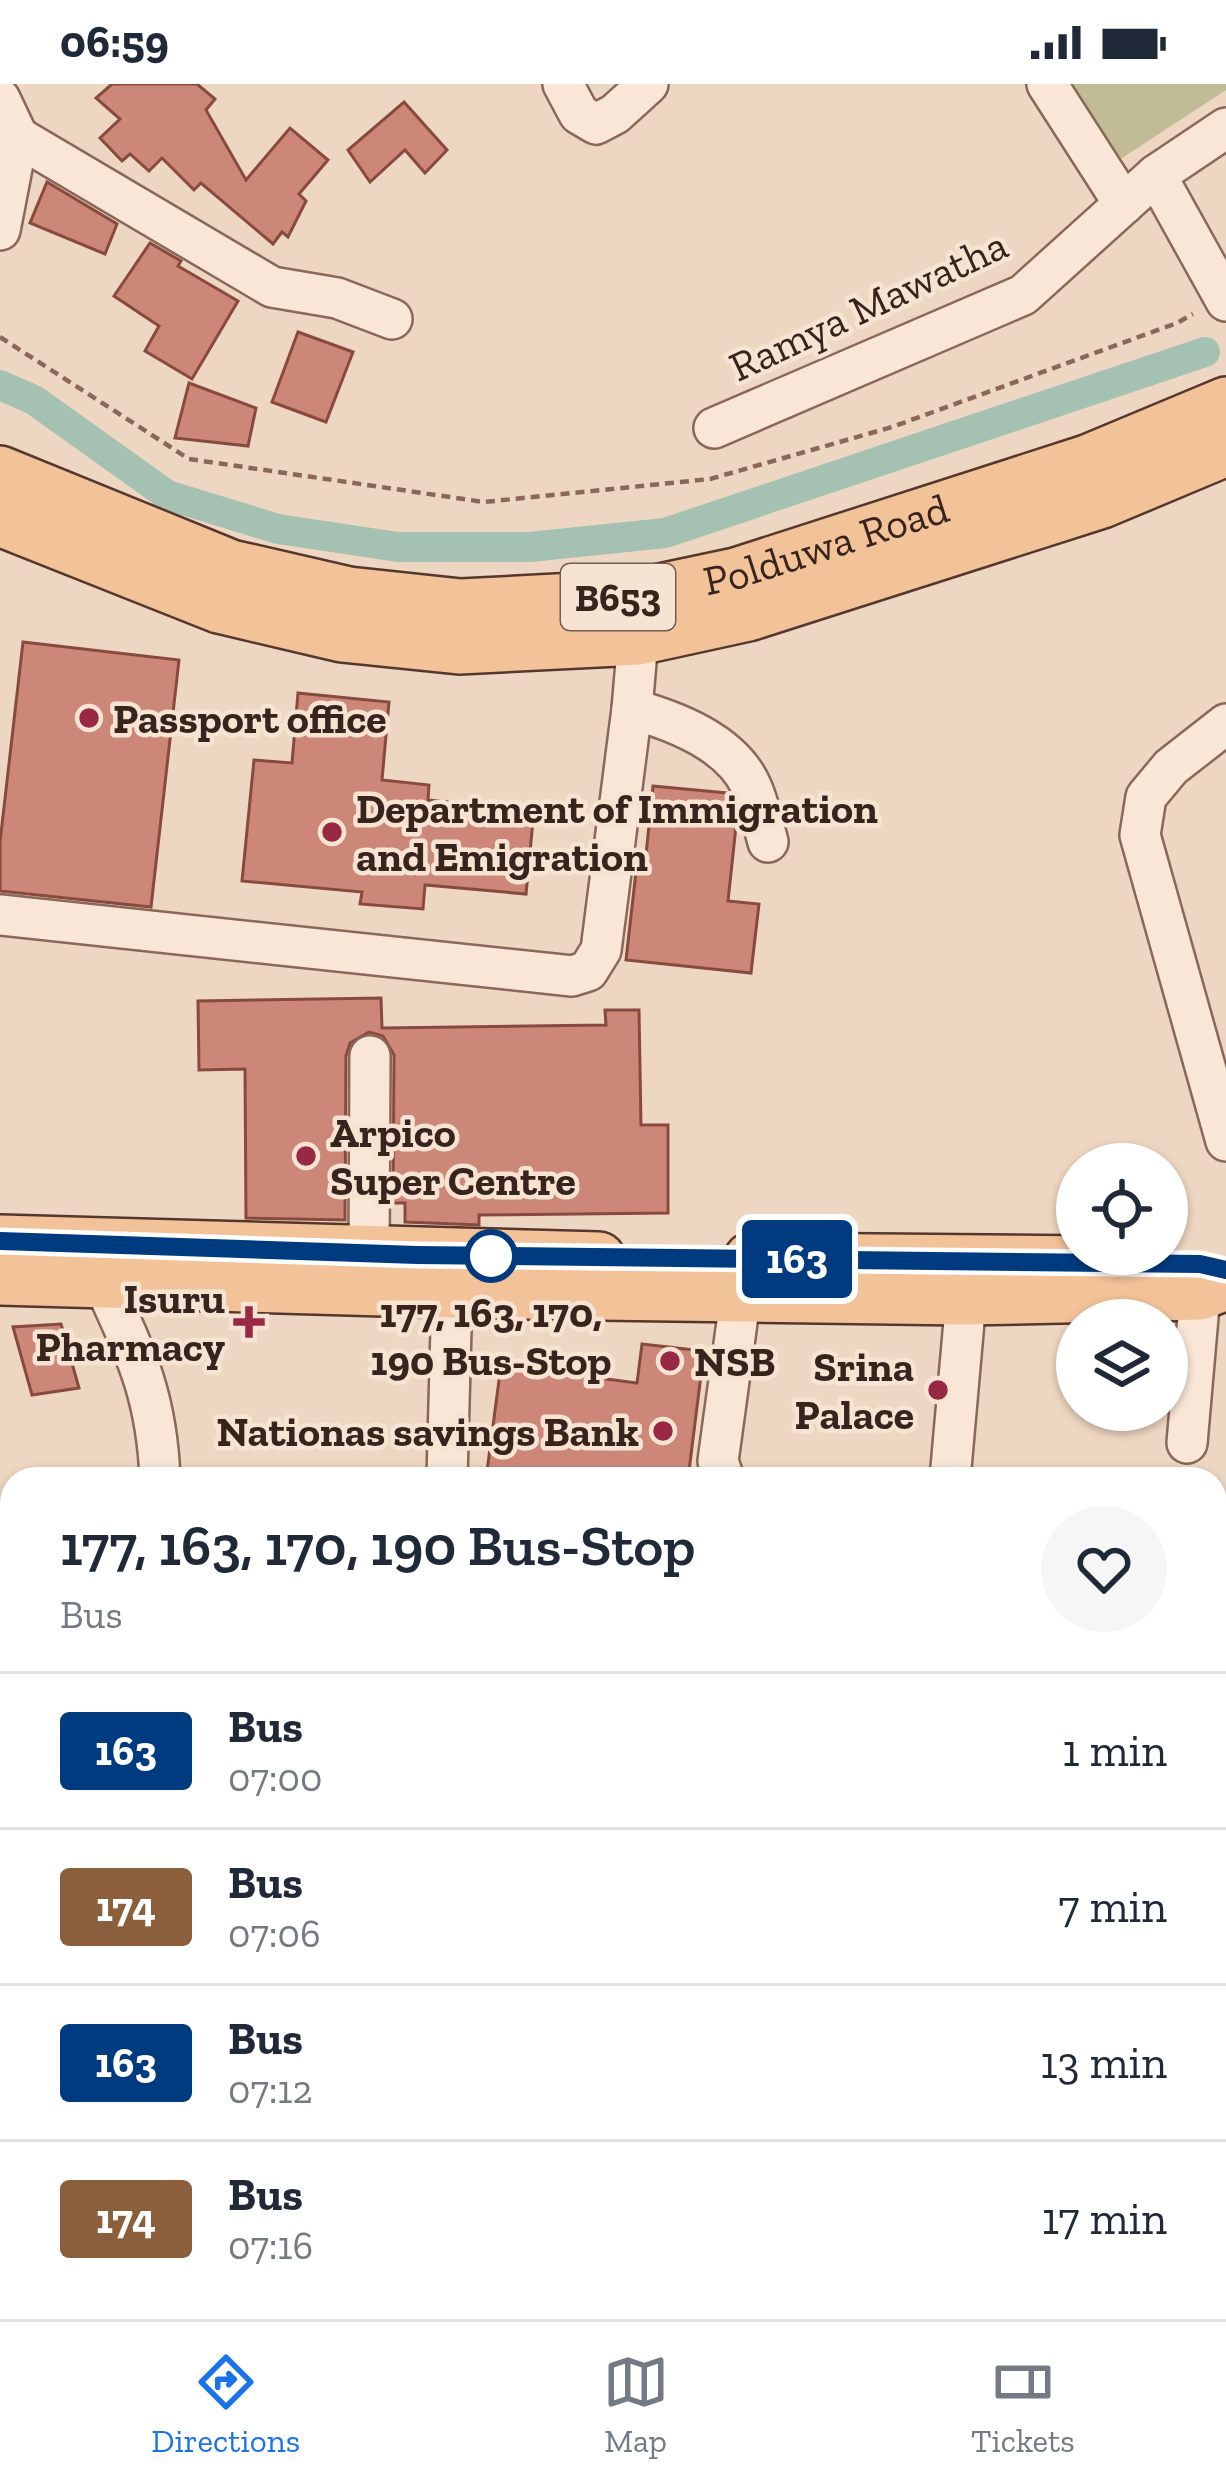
<!DOCTYPE html>
<style>
:root{--surface:#fff;--page:#f6f6f7;--text:#1f2937;--muted:#747a83;--line:#e0e1e3;--accent:#1a73e8}
body{margin:0;font-family:"Zilla Slab",serif;background:var(--page);color:var(--text);height:100vh;display:flex;flex-direction:column;font-size:45px;white-space:nowrap}
*{box-sizing:border-box;margin:0}
p{font-size:39px;color:var(--muted)}
.icon{flex:none;width:66px;height:66px;fill:none;stroke:currentColor;stroke-width:2;stroke-linecap:round;stroke-linejoin:round}
.map{position:relative;flex:1;overflow:hidden}
.drawer{position:absolute;left:0px;top:1383px;width:1227px;height:852px;display:flex;flex-direction:column;background:var(--surface);border-radius:36px 36px 0 0;box-shadow:0 3px 9px #0004}
.drawer>*{flex:none}
.badge{padding:0 24px;border-radius:9px;font-size:42px;line-height:78px}
.controls{position:absolute;left:1056px;top:1059px;display:grid;gap:24px}
.controls a{display:grid;place-items:center;width:132px;height:132px;border-radius:50%;background:var(--surface);box-shadow:0 3px 9px #0004;font-size:60px}
.map>.badge{position:absolute;translate:-50% -50%;box-shadow:0 0 0 6px #fff}
.round{display:grid;place-items:center;flex:none;width:126px;height:126px;border-radius:63px;background:var(--page)}
.overview{display:flex;align-items:center;justify-content:space-between;height:204px;padding:0 60px}
h1{font-size:57px;font-weight:600;line-height:90px}
ul{padding:0;list-style:none}
li{display:flex;align-items:center;gap:36px;height:156px;padding:0 60px;border-top:3px solid var(--line)}
li div{flex:1}
li b{display:block;font-size:45px}
li em{font-style:normal}
li .badge{min-width:132px;font-weight:700;text-align:center}
.status{display:flex;justify-content:space-between;align-items:center;height:84px;padding:0 60px;background:var(--surface);direction:ltr}
.status svg{height:33px;fill:currentColor}
.dock{display:flex;justify-content:space-around;align-items:center;height:168px;border-top:3px solid var(--line);background:var(--surface);font-size:33px;color:var(--muted)}
.dock a{display:grid;justify-items:center;gap:6px}
.dock .current{color:var(--accent)}
.map>svg:first-child{display:block}
.green{fill:#cdc696}
.cemetery{fill:#c1bc95}
.lines{fill:none;stroke-linecap:round;stroke-linejoin:round}
.canal{stroke:#a5c1b2;stroke-width:30}
.building{fill:#cd8778;stroke:#884a3f;stroke-width:3}
.minor-casing{stroke:#896759;stroke-width:44}
.major-casing{stroke:#56372d;stroke-width:56}
.path{stroke:#896759;stroke-width:4.5;stroke-dasharray:9 6;stroke-linecap:butt}
.minor{stroke:#f9e6d6;stroke-width:39}
.major{stroke:#f2c299;stroke-width:51}
.line-casing{stroke:#fff;stroke-width:27}
.line{stroke:#003b80;stroke-width:18}
.poi-dot{fill:#982843;stroke:#f6e3d2;stroke-width:4.5}
.stop-dot{fill:#fff;stroke:#003b80;stroke-width:6}
.labels{text-anchor:middle;stroke-width:9;stroke-linejoin:round;paint-order:stroke}
.shield{fill:#f6e3d2;stroke:#715d53;stroke-width:3}
.shield-label{font-size:39px;font-weight:bold;fill:#38241d}
.street-label{font-size:42px;fill:#38241d;stroke:#f6e3d2}
.poi-label{font-size:42px;font-weight:bold;fill:#38241d;stroke:#f6e3d2;text-anchor:start}
.stop-label{font-size:42px;font-weight:bold;fill:#38241d;stroke:#f6e3d2}
</style>
<div class="status"><b>06:59</b><svg viewBox="0 0 49 12"><path d="M0 12V9h3v3zM5 12V6h3v6zM10 12V3h3v9zM15 12V0h3v12zM26 1h20v11H26zM47 4h2v5h-2z"/></svg></div>
<div class="map">
<svg width="1226" height="2235" viewBox="0 0 1226 2235">
<rect width="100%" height="100%" fill="#eed7c2"/>
<path class="green" d="M1215 2114 1226 2115V2235H903V2223H1215Z"/>
<path class="cemetery" d="M1072 0H1226V6L1119 76Z"/>
<g class="lines">
<path class="canal" d="M0 301 34 316 167 411 278 445 398 463H530L665 449 1205 268"/>
</g>
<g class="building">
<path d="M112 0H197L215 15 206 26 246 96 290 44 328 76 299 110 306 117 288 153 282 148 273 160 201 99 194 106 162 74 149 87 130 70 122 77 100 54 120 35 96 14Z"/>
<path d="M404 18 447 66 425 89 405 66 370 98 348 66Z"/>
<path d="M47 98 117 140 105 170 30 139Z"/>
<path d="M150 159 181 177 178 182 238 217 192 295 145 267 159 242 114 212Z"/>
<path d="M298 248 353 268 326 338 272 318Z"/>
<path d="M189 299 256 324 248 362 175 354Z"/>
<path d="M23 558 179 576 151 823 0 807V758Z"/>
<path d="M298 609 389 618 382 696 429 701 428 716 534 726 526 810 425 801 423 825 360 820 362 808 242 797 254 676 292 679Z"/>
<path d="M653 702 727 709 730 713 737 733 728 817 759 820 751 889 626 876 638 770 646 771Z"/>
<path d="M381 914 382 944 606 941 605 926H639L641 1041H668V1129L479 1131V1141L405 1138V1119H393L394 971 383 952 369 948 350 959 346 972 345 1136 246 1134 245 985 199 986 198 917Z"/>
<path d="M61 1240 79 1304 32 1311 13 1243Z"/>
<path d="M642 1260 704 1267 688 1395H486L501 1281 637 1299Z"/>
</g>
<g class="lines">
<defs>
<g id="minor">
<path d="M563 0 579 30 596 40 615 30 648 0"/>
<path d="M1047 0 1124 120"/>
<path d="M0 15 18 53 0 146"/>
<path d="M18 53 272 203 337 214 392 235"/>
<path d="M1156 91 1226 217"/>
<path d="M714 344 1023 211 1156 91 1226 44"/>
<path d="M632 625C675 637 731 658 751 702 759 719 763 740 768 758"/>
<path d="M1226 640 1171 683 1146 713 1140 751 1226 1057"/>
<path d="M0 831 572 892 588 887 601 866 632 625 638 555 635 531"/>
<path d="M369 1170 370 972"/>
<path d="M104 1200C137 1272 157 1314 160 1395"/>
<path d="M1187 1359 1200 1210"/>
<path d="M447 1394 452 1208"/>
<path d="M724 1395 718 1377 741 1209V1186"/>
<path d="M950 1395 966 1215"/>
<path d="M1215 1706 1226 1709"/>
<path d="M1215 2070H1226"/>
<path d="M861 2223V2235"/>
<path d="M456 2235 459 2223"/>
<path d="M641 2235 643 2223"/>
</g>
<g id="major">
<path id="s1" d="M0 388 231 482 349 509 461 521 632 512 736 490 1087 377 1226 319"/>
<path d="M0 436 219 523 342 552 459 564 638 555 748 531 1102 418 1226 366"/>
<path d="M0 1157 599 1174"/>
<path d="M750 1175 1091 1178"/>
<path d="M0 1195 452 1208 966 1215 1200 1210 1226 1200"/>
</g>
</defs>
<use href="#minor" class="minor-casing"/>
<use href="#major" class="major-casing"/>
<path class="path" d="M0 253 189 375 484 418 710 395 892 343 1177 239 1193 230"/>
<use href="#minor" class="minor"/>
<use href="#major" class="major"/>
</g>
<g class="lines">
<defs>
<path id="line" d="M0 1157 417 1171 1200 1180 1226 1186"/>
</defs>
<use href="#line" class="line-casing"/>
<use href="#line" class="line"/>
</g>
<g class="poi-dot">
<circle cx="89" cy="634" r="12"/>
<circle cx="332" cy="748" r="12"/>
<circle cx="306" cy="1072" r="12"/>
<path d="M243 1220h12v12h12v12h-12v12h-12v-12h-12v-12h12z"/>
<circle cx="670" cy="1277" r="12"/>
<circle cx="938" cy="1306" r="12"/>
<circle cx="663" cy="1347" r="12"/>
</g>
<circle class="stop-dot" cx="491" cy="1172" r="24"/>
<g class="labels">
<rect class="shield" x="561" y="480" width="114" height="66" rx="9"/>
<g class="shield-label">
<text x="618" y="527">B653</text>
</g>
<g class="street-label">
<text transform="translate(868 221) rotate(-25)" y="15">Ramya Mawatha</text>
<text dy="15" stroke="none"><textPath href="#s1" startOffset="855">Polduwa Road</textPath></text>
</g>
<g class="poi-label">
<text x="113" y="649">Passport office</text>
<text x="356" y="739">Department of Immigration<tspan x="356" dy="48">and Emigration</tspan></text>
<text x="330" y="1063">Arpico<tspan x="330" dy="48">Super Centre</tspan></text>
<text x="225" y="1229" text-anchor="end">Isuru<tspan x="225" dy="48">Pharmacy</tspan></text>
<text x="694" y="1292">NSB</text>
<text x="914" y="1297" text-anchor="end">Srina<tspan x="914" dy="48">Palace</tspan></text>
<text x="639" y="1362" text-anchor="end">Nationas savings Bank</text>
</g>
<g class="stop-label">
<text x="491" y="1243">177, 163, 170,<tspan x="491" dy="48">190 Bus-Stop</tspan></text>
</g>
</g>
</svg>
<div class="controls">
<a><svg class="icon" aria-label="locate" viewBox="0 0 24 24"><circle cx="12" cy="12" r="6"/><path d="M12 2v4M12 18v4M2 12h4M18 12h4"/></svg></a>
<a><svg class="icon" aria-label="layers" viewBox="0 0 24 24"><path d="M12 4l9 5-9 5-9-5zM3 14l9 5 9-5"/></svg></a>
</div>
<b class="badge" style="left:797px;top:1175px;background:#003b80;color:#fff">163</b>
<section class="drawer">
<div class="overview"><div><h1>177, 163, 170, 190 Bus-Stop</h1><p>Bus</p></div><a class="round"><svg class="icon" aria-label="heart" viewBox="0 0 24 24"><path d="M12 20l-8-8c-3-5 5-10 8-4 3-6 11-1 8 4z"/></svg></a></div>
<ul>
<li><span class="badge" style="background:#003b80;color:#fff">163</span><div><b>Bus</b><p>07:00</p></div><em>1 min</em></li>
<li><span class="badge" style="background:#8b5e3c;color:#fff">174</span><div><b>Bus</b><p>07:06</p></div><em>7 min</em></li>
<li><span class="badge" style="background:#003b80;color:#fff">163</span><div><b>Bus</b><p>07:12</p></div><em>13 min</em></li>
<li><span class="badge" style="background:#8b5e3c;color:#fff">174</span><div><b>Bus</b><p>07:16</p></div><em>17 min</em></li>
</ul>
</section>
</div>
<nav class="dock">
<a class="current"><svg class="icon" aria-label="directions" viewBox="0 0 24 24"><path d="M12 3l9 9-9 9-9-9zM9 14v-3h6M13 9l2 2-2 2"/></svg>Directions</a>
<a><svg class="icon" aria-label="map" viewBox="0 0 24 24"><path d="M3 6l6-2 6 2 6-2v14l-6 2-6-2-6 2zM9 4v14M15 6v14"/></svg>Map</a>
<a><svg class="icon" aria-label="tickets" viewBox="0 0 24 24"><path d="M3 7h18v10H3zM15 7v10"/></svg>Tickets</a>
</nav>
